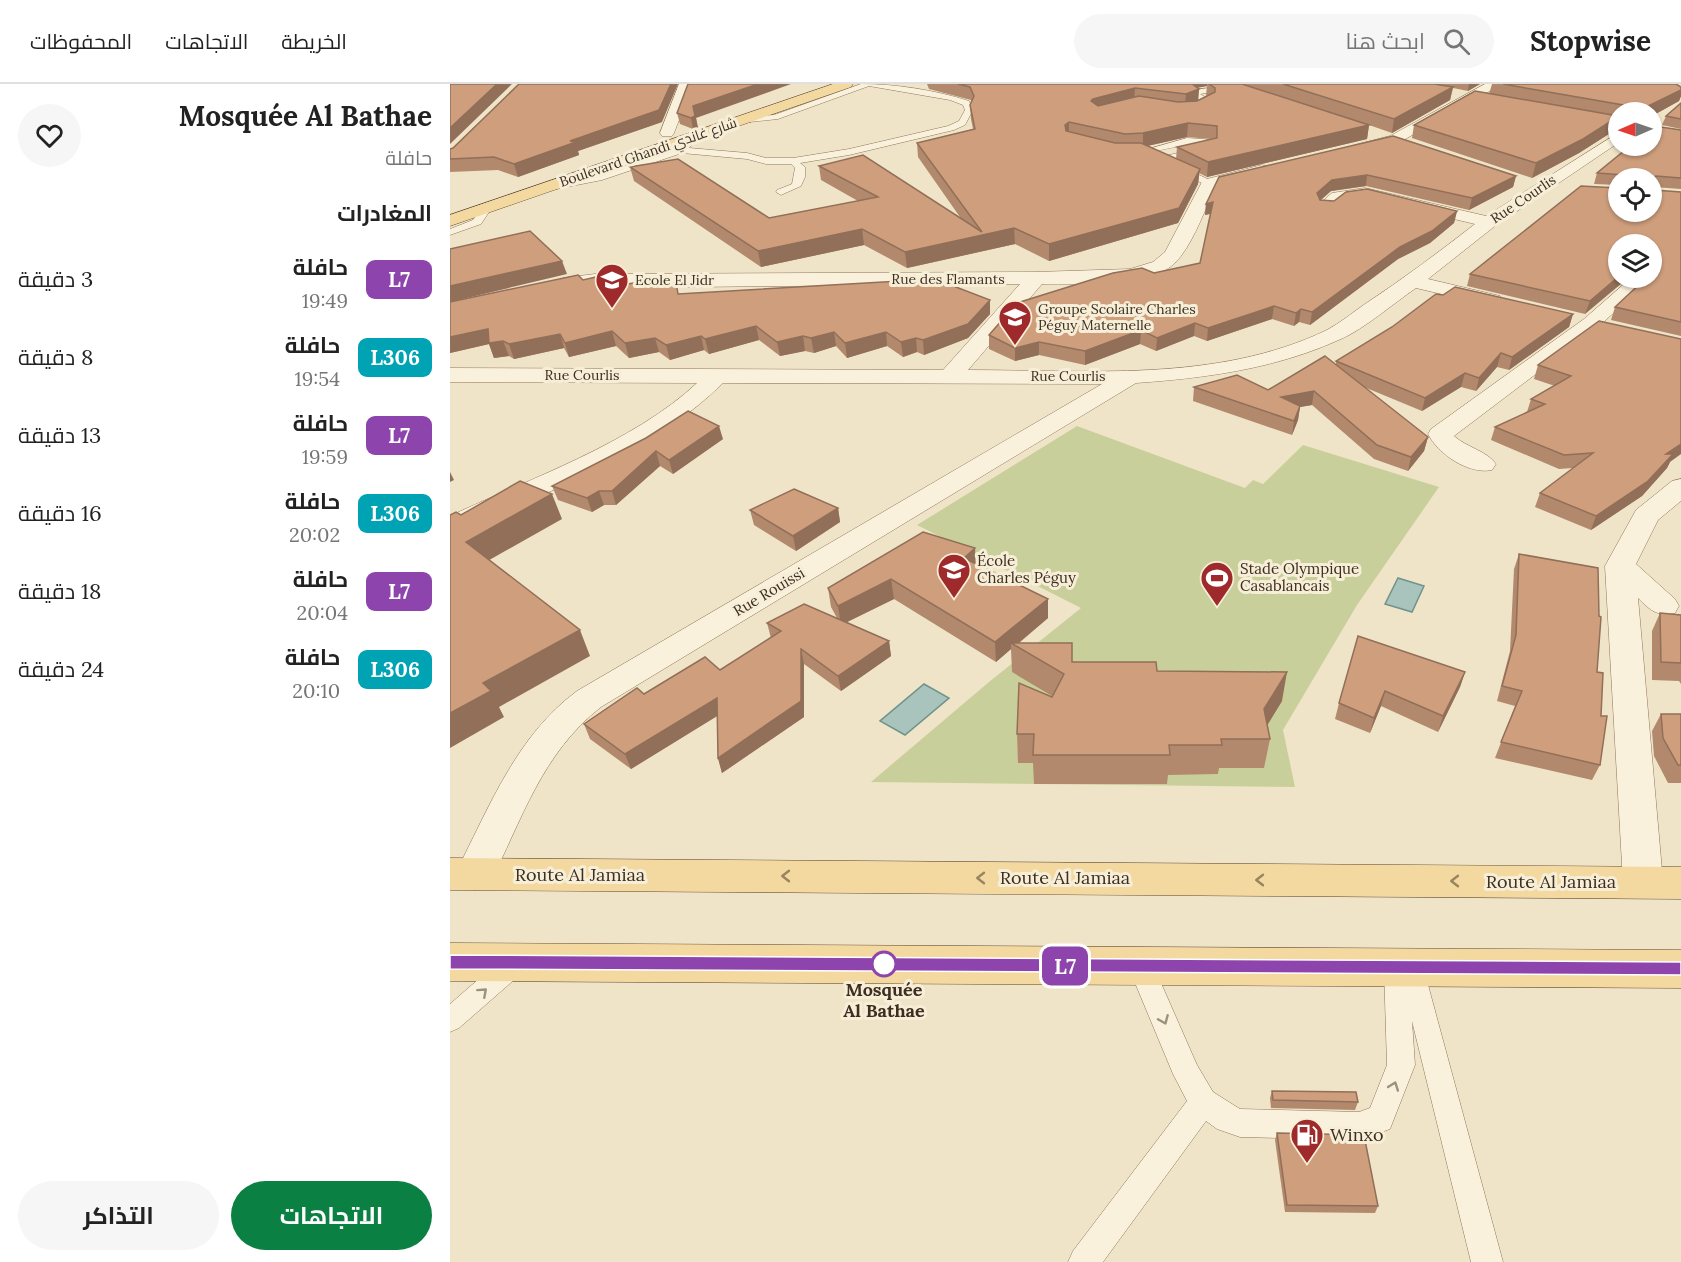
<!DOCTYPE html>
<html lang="ar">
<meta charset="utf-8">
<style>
:root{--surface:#fff;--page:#f6f6f6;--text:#222;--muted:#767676;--line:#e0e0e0;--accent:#0b8043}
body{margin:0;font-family:Lora,Cairo,serif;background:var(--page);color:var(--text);direction:rtl;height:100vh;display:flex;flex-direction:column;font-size:22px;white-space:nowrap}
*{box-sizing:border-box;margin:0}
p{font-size:20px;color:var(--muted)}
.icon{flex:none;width:33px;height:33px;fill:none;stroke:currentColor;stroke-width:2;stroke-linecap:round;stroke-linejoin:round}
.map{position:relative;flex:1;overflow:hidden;direction:ltr}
.panel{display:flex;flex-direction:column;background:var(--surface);width:450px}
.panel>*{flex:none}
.badge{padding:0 12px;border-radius:9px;font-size:21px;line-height:39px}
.needle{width:39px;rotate:268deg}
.tools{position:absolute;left:1158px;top:18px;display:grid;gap:12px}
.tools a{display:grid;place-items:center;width:54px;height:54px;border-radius:50%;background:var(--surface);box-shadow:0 2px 4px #0004;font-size:30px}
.map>.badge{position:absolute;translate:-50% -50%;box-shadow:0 0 0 3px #fff}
h2{padding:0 18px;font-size:22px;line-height:54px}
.round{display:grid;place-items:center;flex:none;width:63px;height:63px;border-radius:32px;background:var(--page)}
.summary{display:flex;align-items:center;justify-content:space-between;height:102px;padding:0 18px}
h1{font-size:28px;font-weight:700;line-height:45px}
.cta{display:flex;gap:12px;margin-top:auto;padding:12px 18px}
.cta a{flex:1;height:69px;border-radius:36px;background:var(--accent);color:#fff;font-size:24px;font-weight:700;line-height:69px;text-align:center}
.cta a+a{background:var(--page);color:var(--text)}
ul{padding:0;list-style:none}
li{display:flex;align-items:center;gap:18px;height:78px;padding:0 18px}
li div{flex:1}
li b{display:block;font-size:22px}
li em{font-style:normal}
li .badge{min-width:66px;font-weight:700;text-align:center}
header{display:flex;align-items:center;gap:36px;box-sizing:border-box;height:84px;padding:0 30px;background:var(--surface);border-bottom:2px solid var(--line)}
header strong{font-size:28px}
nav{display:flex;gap:33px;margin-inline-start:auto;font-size:21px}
.search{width:420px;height:54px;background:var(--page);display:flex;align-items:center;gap:15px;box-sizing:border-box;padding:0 21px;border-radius:33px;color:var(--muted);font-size:22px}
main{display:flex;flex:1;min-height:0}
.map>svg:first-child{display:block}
.green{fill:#c9cf9b}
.water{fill:#a9c4bc;stroke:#6f938a;stroke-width:1.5}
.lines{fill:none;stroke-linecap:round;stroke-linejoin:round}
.lane-casing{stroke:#8d765c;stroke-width:1}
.street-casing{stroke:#8d765c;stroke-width:1}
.primary-casing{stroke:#5b4430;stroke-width:1}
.lane{fill:#faf1dc;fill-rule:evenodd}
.street{fill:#faf1dc;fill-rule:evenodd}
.primary{fill:#f3d9a0;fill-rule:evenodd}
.wall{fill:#b2896c;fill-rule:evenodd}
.shaded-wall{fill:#916f58}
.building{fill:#cf9f7d;stroke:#916f58;stroke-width:1.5}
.oneway{stroke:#988460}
.oneway2{stroke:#9c907e}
.line{fill:#8e44ad;stroke:#fff;stroke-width:1.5}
.stop-dot{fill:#fff;stroke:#8e44ad;stroke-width:3}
.labels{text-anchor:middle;stroke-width:6;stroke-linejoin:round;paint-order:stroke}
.far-street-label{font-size:14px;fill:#3d2e20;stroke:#f7eed8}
.far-poi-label{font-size:14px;fill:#3d2e20;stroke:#f7eed8;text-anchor:start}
.poi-label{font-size:15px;fill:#3d2e20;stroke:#f7eed8;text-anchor:start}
.street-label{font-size:15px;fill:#3d2e20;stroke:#f7eed8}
.near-street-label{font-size:18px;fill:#3d2e20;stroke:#f7eed8}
.near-stop-label{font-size:18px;font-weight:bold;fill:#3d2e20;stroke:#f7eed8}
.near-poi-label{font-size:18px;fill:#3d2e20;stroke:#f7eed8;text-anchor:start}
</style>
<header>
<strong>Stopwise</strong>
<div class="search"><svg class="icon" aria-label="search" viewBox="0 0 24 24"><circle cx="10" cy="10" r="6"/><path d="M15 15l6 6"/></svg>ابحث هنا</div>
<nav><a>الخريطة</a><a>الاتجاهات</a><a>المحفوظات</a></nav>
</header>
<main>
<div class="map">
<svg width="1231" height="1178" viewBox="0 0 1231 1178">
<rect width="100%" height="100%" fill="#f0e4c8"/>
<path class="green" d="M627 342 795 404 803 396 813 400 853 361 989 403 907 521 833 646 845 703 421 698 539 598 631 524 467 441Z"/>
<g class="water">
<path d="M948 494 974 502 962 528 935 520Z"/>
<path d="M474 600 499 614 455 651 430 637Z"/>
</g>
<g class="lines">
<defs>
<g id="lane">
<path d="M411 0C446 0 485 6 519 17L523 26 515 41 504 46 399 71 350 79 355 83V93L351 102 331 111 326 108 327 106 342 100 345 84 341 80H316L297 75 232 69 152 96 96 107 91 104 178 81 228 64 240 55 244 58 239 64 297 69 316 74H343L399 65 498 42 509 37 515 26 513 21 500 16 419 2 328 35 290 39 286 36 290 33 324 31Z"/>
<path d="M760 4 764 6 763 8 750 10 762 17V21L748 28H742V24L753 19 743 13 742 6Z"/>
<path d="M737 54 754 55 765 58 767 64 719 77 762 97V101H756L688 68ZM746 59 757 62 711 73 701 68Z"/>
<path d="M36 122 41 125 31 140 0 151V145L23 136 32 123Z"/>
<path d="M63 870 72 873 76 881 72 889 9 944 0 948V920L54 873Z"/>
<path d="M691 871 700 874 747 981 763 1008 790 1025 909 1028 920 1024 937 981 934 883 938 875C948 872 961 872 971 875L1053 1178H1021L962 937 965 981 940 1045 909 1056 790 1053 767 1045 756 1037 653 1178H618L623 1167 737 1017 723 990 678 882 682 874Z"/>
</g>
<g id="street">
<path d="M229 0H243L224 49 222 52H212L210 49Z"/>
<path d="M1035 0H1052L950 58 906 70 898 65 901 62 940 52Z"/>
<path d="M1168 49V59L1045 142 978 195 1050 212 1053 216 1050 220 1043 222 966 204C944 219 914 245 891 255 825 285 756 294 686 299L151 623C91 670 72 736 39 801L25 806 11 801 5 790C39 724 66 652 127 607L652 300 273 299C201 370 100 406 10 448L0 450V432C79 395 183 359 247 299L0 298V284L493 286 570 200 120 204 113 202 110 198 113 194 145 190 586 188 680 185 703 178 715 168 753 96 812 81 818 83 820 86 818 89 766 102C755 125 746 152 731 172 709 206 628 199 592 200L518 286C636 286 767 299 877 246 890 239 902 229 915 220 953 195 989 168 1025 140L915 114 893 117 882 126H870L867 122 882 109 915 104 1036 132Z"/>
<path d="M1181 194H1202L1148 243 1004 352C1016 363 1037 367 1046 380L1042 386C1019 391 988 370 978 350L981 345 1134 235Z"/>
<path d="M1231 395V417L1208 436 1186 480 1225 515 1229 522 1225 529C1207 533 1200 526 1188 514L1213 798 1207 809 1193 814 1179 809 1173 798 1155 482 1186 426 1222 397Z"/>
</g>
<g id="primary">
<path d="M383 0H403L401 3 0 142V131Z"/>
<path d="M0 774 1231 783V815L0 806Z"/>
<path d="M0 859 1231 866V904L0 897Z"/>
</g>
</defs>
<use href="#lane" class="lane-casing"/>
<use href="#street" class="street-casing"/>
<use href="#primary" class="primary-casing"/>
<use href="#lane" class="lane"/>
<use href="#street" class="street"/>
<use href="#primary" class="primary"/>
</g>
<g class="wall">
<path d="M477 0H1030L1018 7 1003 4 1000 16 942 49 919 41 917 55 757 93 749 89 748 100 728 139 599 177 565 160 457 184 414 161 311 183 184 97 180 83 319 134 408 117 371 96 369 82 512 136 468 73 467 59 523 45 521 35 520 21 522 18 521 16 479 5ZM757 2 756 11 757 12 748 17 749 5 746 4ZM737 53 761 55 727 63 726 75 697 62Z"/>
<path d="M1042 0H1226L1231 3V12L1229 17 1202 32V28H1168V48H1162L1129 69 1082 94 962 54 964 41 1039 10Z"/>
<path d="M1231 19V45L1212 41 1216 32Z"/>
<path d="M227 29 246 34 248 44 243 45 230 40Z"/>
<path d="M212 38 128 67 129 71 68 93 48 86 0 88V65Z"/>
<path d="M1231 46V105L1204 103V106L1231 108V252L1161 236 1165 223 1202 194V160L1135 230 1017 202 1020 190 1168 128 1202 94H1168V101L1144 100 1147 89Z"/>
<path d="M943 52 1066 92 1063 103 1019 126 916 102 881 107 871 116 1007 127 1004 139 980 159 948 175 860 241 849 238 844 242 822 235 757 257 744 252 706 267 690 260 635 281 589 271 565 277 539 265V251L704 189 750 179 761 130 755 131 756 120Z"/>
<path d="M133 196 173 198 174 200 209 202 229 210 540 230 518 254 474 271 467 268 453 273 437 262 397 274 386 262 364 269 355 267 330 272 309 256 259 270 254 266 220 276 209 268 179 274 166 262 119 273 114 264 64 275 59 272 44 274 39 260 0 269V218Z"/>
<path d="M1123 230 1119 243 1059 286 1047 283 1026 307 1011 303 972 327 914 303 978 353 974 367 958 387 924 375 862 321 850 323 848 336 842 351 743 317 744 303 818 306 886 280V277Z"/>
<path d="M1231 255 1220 378 1217 384 1192 412 1141 446 1085 423 1090 409 1123 384 1109 385 1041 356 1045 343 1077 328 1081 315 1105 302 1084 295 1088 281Z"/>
<path d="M196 354 273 355 223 390 210 382 166 421H154L142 428 108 416 102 402Z"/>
<path d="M388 424 390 438 346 467 304 441 300 426Z"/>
<path d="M1069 470 1147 588 1151 632 1150 681 1142 696 1045 674 1065 622 1047 617 1060 567 1064 485Z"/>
<path d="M526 480 598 515V534L569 559 622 578 707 587 832 617 817 641 820 655 814 684H769L768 690 718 691 717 700H584L583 679H568L567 650 602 612 562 588 561 565 546 578 444 515 397 538 439 557 441 572 391 607 354 580V633L272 689 268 674 267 632 181 685 140 655 134 640 194 610 270 586 321 554 317 539 387 534 381 523 378 504Z"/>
<path d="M1210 529 1231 531V600L1229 597 1202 596V547Z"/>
<path d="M1015 588 1010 603 988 648 931 622 920 649 885 635 889 619Z"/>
<path d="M1211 630H1231V699H1218L1204 672 1202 647Z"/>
<path d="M822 1007 908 1018 905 1026 821 1024 820 1014Z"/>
<path d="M827 1049 928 1122 925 1129 835 1128 825 1056Z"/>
</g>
<g class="shaded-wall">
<path d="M47 0H62L0 60V44Z"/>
<path d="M221 0H228L212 38 128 67 129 71 68 93 64 80 120 57Z"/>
<path d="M308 0H341L246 34 248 44 243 45 241 34 243 22Z"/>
<path d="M741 0H757V2L740 5Z"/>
<path d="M1019 0H1030L1018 7Z"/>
<path d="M1003 3 1000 16 942 49 944 35Z"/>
<path d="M685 4 684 17 641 30V17L643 15Z"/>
<path d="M749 5 748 18 735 23 736 10Z"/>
<path d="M1231 6V12L1229 17 1202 32V28H1186Z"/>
<path d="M1166 34 1162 48 1129 69 1082 94 1086 79Z"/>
<path d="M619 38V52L615 55V41Z"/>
<path d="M738 39 737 53 693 63V49Z"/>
<path d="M919 41 917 55 757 93 758 78Z"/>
<path d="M750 85 748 100 728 139 599 177V160Z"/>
<path d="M917 91 916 102 881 107 866 120 867 109 882 96Z"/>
<path d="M1066 92 1063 103 1019 126 1022 114Z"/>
<path d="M763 118 762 129 755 131 756 120Z"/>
<path d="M1007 127 1004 139 980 159 948 175 860 241 862 228 950 163Z"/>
<path d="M564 144 565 160 457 184 455 168Z"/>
<path d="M412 145 414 161 311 183 308 167Z"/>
<path d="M112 177 117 190 0 218V202Z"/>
<path d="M1168 194H1178L1135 230 1140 217Z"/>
<path d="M540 216V230L518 254 474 271 473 256Z"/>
<path d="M824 222 822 235 757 257 758 244Z"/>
<path d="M851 225 849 238 844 242 846 229Z"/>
<path d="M1123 230 1119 243 1059 286 1062 273Z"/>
<path d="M745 239 744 252 706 267 707 254Z"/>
<path d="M306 242 309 256 259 270 255 255Z"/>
<path d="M38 245 53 257 59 272 44 274 39 260 0 269V253Z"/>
<path d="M691 246 690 260 635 281V267Z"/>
<path d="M162 247 166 262 119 273 115 259Z"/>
<path d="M384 248 386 262 364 269 361 254Z"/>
<path d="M436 248 437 262 397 274 395 259Z"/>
<path d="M110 250 114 264 64 275 59 260Z"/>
<path d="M251 252 254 266 220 276 216 261Z"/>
<path d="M353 252 355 267 330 272 327 258Z"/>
<path d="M205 254 209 268 179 274 175 259Z"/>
<path d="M466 254 467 268 453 273 451 258Z"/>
<path d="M589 258V271L565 277V264Z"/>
<path d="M1051 269 1047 283 1026 307 1029 294Z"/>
<path d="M1015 289 1011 303 972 327 975 314Z"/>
<path d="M864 307 862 321 850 323 848 336 842 351 844 337 831 313Z"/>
<path d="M269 342 273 355 223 390 219 376Z"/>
<path d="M978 353 974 367 958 387 961 373Z"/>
<path d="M1231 360V370L1220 378 1217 384 1192 412 1141 446 1146 432 1216 370Z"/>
<path d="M206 367 210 382 166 421 162 407Z"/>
<path d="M0 388 4 396 0 398Z"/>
<path d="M149 407 154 421 142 428 137 414Z"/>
<path d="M102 410 112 435 27 483 16 458Z"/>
<path d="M388 424 390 438 346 467 343 452Z"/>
<path d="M525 464 526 483 514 474Z"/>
<path d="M441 495 444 515 391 541 388 522Z"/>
<path d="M598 515V534L566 561 561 559V565L546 578 545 558Z"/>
<path d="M130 546 140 572 49 623 54 633 0 664V629L33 599Z"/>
<path d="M439 557 441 572 391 607 388 592Z"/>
<path d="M351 565 354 580V633L272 689 268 674Z"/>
<path d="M837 588 832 617 809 655 814 625Z"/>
<path d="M1015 588 1010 603 988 648 993 632Z"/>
<path d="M935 607 931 622 920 649 924 634Z"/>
<path d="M267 614 272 629 181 685 175 670Z"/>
</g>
<g class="building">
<path d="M0 0H47L0 44Z"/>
<path d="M69 0H221L209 26 120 57 126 58 64 80 44 73 0 75V65L3 64Z"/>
<path d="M238 0H308L243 22 245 32 241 34 227 29Z"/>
<path d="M508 0H742L749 5 736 10 685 4 643 15 641 17 648 22 689 12 728 18 747 17 765 8V4L759 0H792L919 41 758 78 727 63 767 54V42L738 39 693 49 675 50 619 38 615 41 616 47 665 59H691L750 85 729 124 599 160 564 144 455 168 412 145 308 167 180 83 228 75 319 134 428 113 369 82 413 71 532 148 467 59 525 45 520 21 524 12 520 3Z"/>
<path d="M833 0H984L1003 3 944 35Z"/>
<path d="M1053 0H1226L1231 3V6L1186 28H1174L1173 21Z"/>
<path d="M1025 7 1168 32V34H1166L1133 55 1086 79 964 41Z"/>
<path d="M1231 19V35L1216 32Z"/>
<path d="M1204 42 1231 46V94L1206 92 1203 94 1204 106 1231 108V238L1165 223 1196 194H1202V189L1207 184V180H1202V160H1168V193L1140 217 1020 190 1131 102 1168 104V128H1202V94H1173V91L1147 89 1180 62H1202V43Z"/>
<path d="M943 52 1066 92 1022 114 917 91 882 96 867 109 870 116 884 117 896 108 917 105 1007 127 982 147 950 163 862 228 851 225 846 229 824 222 758 244 745 239 707 254 691 246 635 267 589 258 565 264 539 251 567 219 663 189 692 184 704 189 750 179 763 118 756 120 769 93Z"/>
<path d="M80 147 112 177 0 202V165Z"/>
<path d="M128 191 133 196 150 192 173 198 172 201 200 196 209 202 226 198 228 210 485 195 540 216 518 240 473 256 466 254 451 258 436 248 395 259 384 248 361 254 353 252 327 258 306 242 255 255 251 252 216 261 205 254 175 259 162 247 115 259 110 250 59 260 53 257 39 259 38 245 0 253V218Z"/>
<path d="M1005 203 1123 230 1062 273 1051 269 1029 294 1015 289 975 314 886 277 942 243 986 210 993 211Z"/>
<path d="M1149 237 1231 255V360L1216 370H1223L1198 397 1146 432 1090 409 1143 369 1114 371 1045 343 1095 320 1081 315 1121 292 1088 281Z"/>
<path d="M875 272 978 353 961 373 927 361 864 307 831 313 850 322 844 337 744 303 787 291 818 306Z"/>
<path d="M238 327 269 342 219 376 206 367 162 407H149L137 414 102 402 196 354Z"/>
<path d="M70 397 102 410 16 458 130 546 33 599 41 607 0 629V431L6 428 11 431Z"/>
<path d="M344 405 388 424 343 452 300 426Z"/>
<path d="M473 448 525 464 514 474 598 515 545 558 441 495 388 522 378 504Z"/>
<path d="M1069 470 1148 484 1149 532 1151 533 1147 588 1153 589 1151 632H1157L1150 681 1051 658 1072 607 1052 602 1066 551Z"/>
<path d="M354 520 439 557 388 592 351 565V617L268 674 267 614 175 670 134 640 187 604 194 610 255 573 270 586 331 547 317 539Z"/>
<path d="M1210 529 1231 531V579L1211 578Z"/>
<path d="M908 552 1015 588 993 632 935 607 924 634 889 619Z"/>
<path d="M561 559H622V578H706L707 587 837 588 814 625 820 655H771L772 661H719L720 671H583L584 650H567L569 599 602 613 614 590Z"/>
<path d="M1211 630H1231V681H1228L1213 654Z"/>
<path d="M822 1007 906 1008 908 1018 823 1016Z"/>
<path d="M827 1049 914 1051 928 1122 837 1121Z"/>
</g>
<defs><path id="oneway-chevron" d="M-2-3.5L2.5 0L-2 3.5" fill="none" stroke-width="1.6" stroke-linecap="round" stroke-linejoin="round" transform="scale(1.5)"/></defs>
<g class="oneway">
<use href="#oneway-chevron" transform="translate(336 792) rotate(-180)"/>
<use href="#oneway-chevron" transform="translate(531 794) rotate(-180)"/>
<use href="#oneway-chevron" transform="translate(810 796) rotate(-180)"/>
<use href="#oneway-chevron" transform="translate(1005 797) rotate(-180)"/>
</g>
<g class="oneway2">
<use href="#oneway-chevron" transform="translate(33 908) rotate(-42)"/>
<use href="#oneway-chevron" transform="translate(714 936) rotate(67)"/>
<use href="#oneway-chevron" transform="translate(944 1002) rotate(-70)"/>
</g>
<path class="line" d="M0 871 1231 878V891L0 885Z"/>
<defs>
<symbol id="school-pin" viewBox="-11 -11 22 30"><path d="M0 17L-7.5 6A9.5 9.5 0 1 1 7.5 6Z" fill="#9e2a2b" stroke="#f7eed8"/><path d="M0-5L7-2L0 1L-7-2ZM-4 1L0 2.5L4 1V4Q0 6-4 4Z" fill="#fff"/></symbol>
<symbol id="stadium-pin" viewBox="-11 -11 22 30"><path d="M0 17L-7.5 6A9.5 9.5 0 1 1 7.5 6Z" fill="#9e2a2b" stroke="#f7eed8"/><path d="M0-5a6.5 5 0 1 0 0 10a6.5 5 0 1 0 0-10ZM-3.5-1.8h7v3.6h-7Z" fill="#fff"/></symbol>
<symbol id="fuel-pin" viewBox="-11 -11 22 30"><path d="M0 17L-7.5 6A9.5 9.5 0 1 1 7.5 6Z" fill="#9e2a2b" stroke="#f7eed8"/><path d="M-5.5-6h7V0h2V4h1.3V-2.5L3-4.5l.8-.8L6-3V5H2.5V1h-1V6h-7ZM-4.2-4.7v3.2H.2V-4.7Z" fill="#fff"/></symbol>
</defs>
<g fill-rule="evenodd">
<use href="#school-pin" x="143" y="177" width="38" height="52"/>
<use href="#school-pin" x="546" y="214" width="38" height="52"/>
<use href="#school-pin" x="485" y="467" width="38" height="52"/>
<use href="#stadium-pin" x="748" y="475" width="38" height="52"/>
<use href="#fuel-pin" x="838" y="1032" width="38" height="52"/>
</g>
<circle class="stop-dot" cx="434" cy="880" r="12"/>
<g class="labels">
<g class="far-street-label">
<text transform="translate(198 68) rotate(-19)" y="5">Boulevard Ghandi شارع غاندي</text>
<text transform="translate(1073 115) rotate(-34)" y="5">Rue Courlis</text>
<text x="498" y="200">Rue des Flamants</text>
<text x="132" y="296">Rue Courlis</text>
<text x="618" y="297">Rue Courlis</text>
</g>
<g class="far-poi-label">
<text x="185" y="201">Ecole El Jidr</text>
<text x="588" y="230">Groupe Scolaire Charles<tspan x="588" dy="16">Péguy Maternelle</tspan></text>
</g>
<g class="poi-label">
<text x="527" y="482">École<tspan x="527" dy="17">Charles Péguy</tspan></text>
<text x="790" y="490">Stade Olympique<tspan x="790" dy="17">Casablancais</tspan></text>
</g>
<g class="street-label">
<text transform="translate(319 508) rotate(-31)" y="5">Rue Rouissi</text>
</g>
<g class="near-street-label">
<text x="130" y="797">Route Al Jamiaa</text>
<text x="615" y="800">Route Al Jamiaa</text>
<text x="1101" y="804">Route Al Jamiaa</text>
</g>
<g class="near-stop-label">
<text x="434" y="912">Mosquée<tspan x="434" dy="21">Al Bathae</tspan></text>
</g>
<g class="near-poi-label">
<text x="880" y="1057">Winxo</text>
</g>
</g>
</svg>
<div class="tools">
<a><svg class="needle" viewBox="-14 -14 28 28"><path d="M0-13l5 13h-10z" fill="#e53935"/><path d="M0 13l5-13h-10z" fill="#767676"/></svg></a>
<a><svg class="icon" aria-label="locate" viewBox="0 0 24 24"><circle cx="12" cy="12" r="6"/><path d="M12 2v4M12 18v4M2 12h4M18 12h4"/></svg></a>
<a><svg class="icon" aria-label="layers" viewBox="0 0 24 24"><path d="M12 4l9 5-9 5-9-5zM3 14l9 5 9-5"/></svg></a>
</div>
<b class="badge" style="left:615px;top:882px;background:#8e44ad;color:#fff">L7</b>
</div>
<section class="panel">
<div class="summary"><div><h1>Mosquée Al Bathae</h1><p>حافلة</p></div><a class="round"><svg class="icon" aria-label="heart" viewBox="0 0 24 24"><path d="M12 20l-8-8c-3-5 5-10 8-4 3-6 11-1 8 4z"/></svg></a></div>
<h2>المغادرات</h2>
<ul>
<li><span class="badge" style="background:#8e44ad;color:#fff">L7</span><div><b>حافلة</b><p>19:49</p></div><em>3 دقيقة</em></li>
<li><span class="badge" style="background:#00a3b4;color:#fff">L306</span><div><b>حافلة</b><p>19:54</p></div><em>8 دقيقة</em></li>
<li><span class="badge" style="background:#8e44ad;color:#fff">L7</span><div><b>حافلة</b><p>19:59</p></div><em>13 دقيقة</em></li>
<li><span class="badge" style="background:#00a3b4;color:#fff">L306</span><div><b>حافلة</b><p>20:02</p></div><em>16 دقيقة</em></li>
<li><span class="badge" style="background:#8e44ad;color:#fff">L7</span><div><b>حافلة</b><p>20:04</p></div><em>18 دقيقة</em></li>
<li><span class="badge" style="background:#00a3b4;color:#fff">L306</span><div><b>حافلة</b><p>20:10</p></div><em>24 دقيقة</em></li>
</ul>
<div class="cta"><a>الاتجاهات</a><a>التذاكر</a></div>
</section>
</main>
